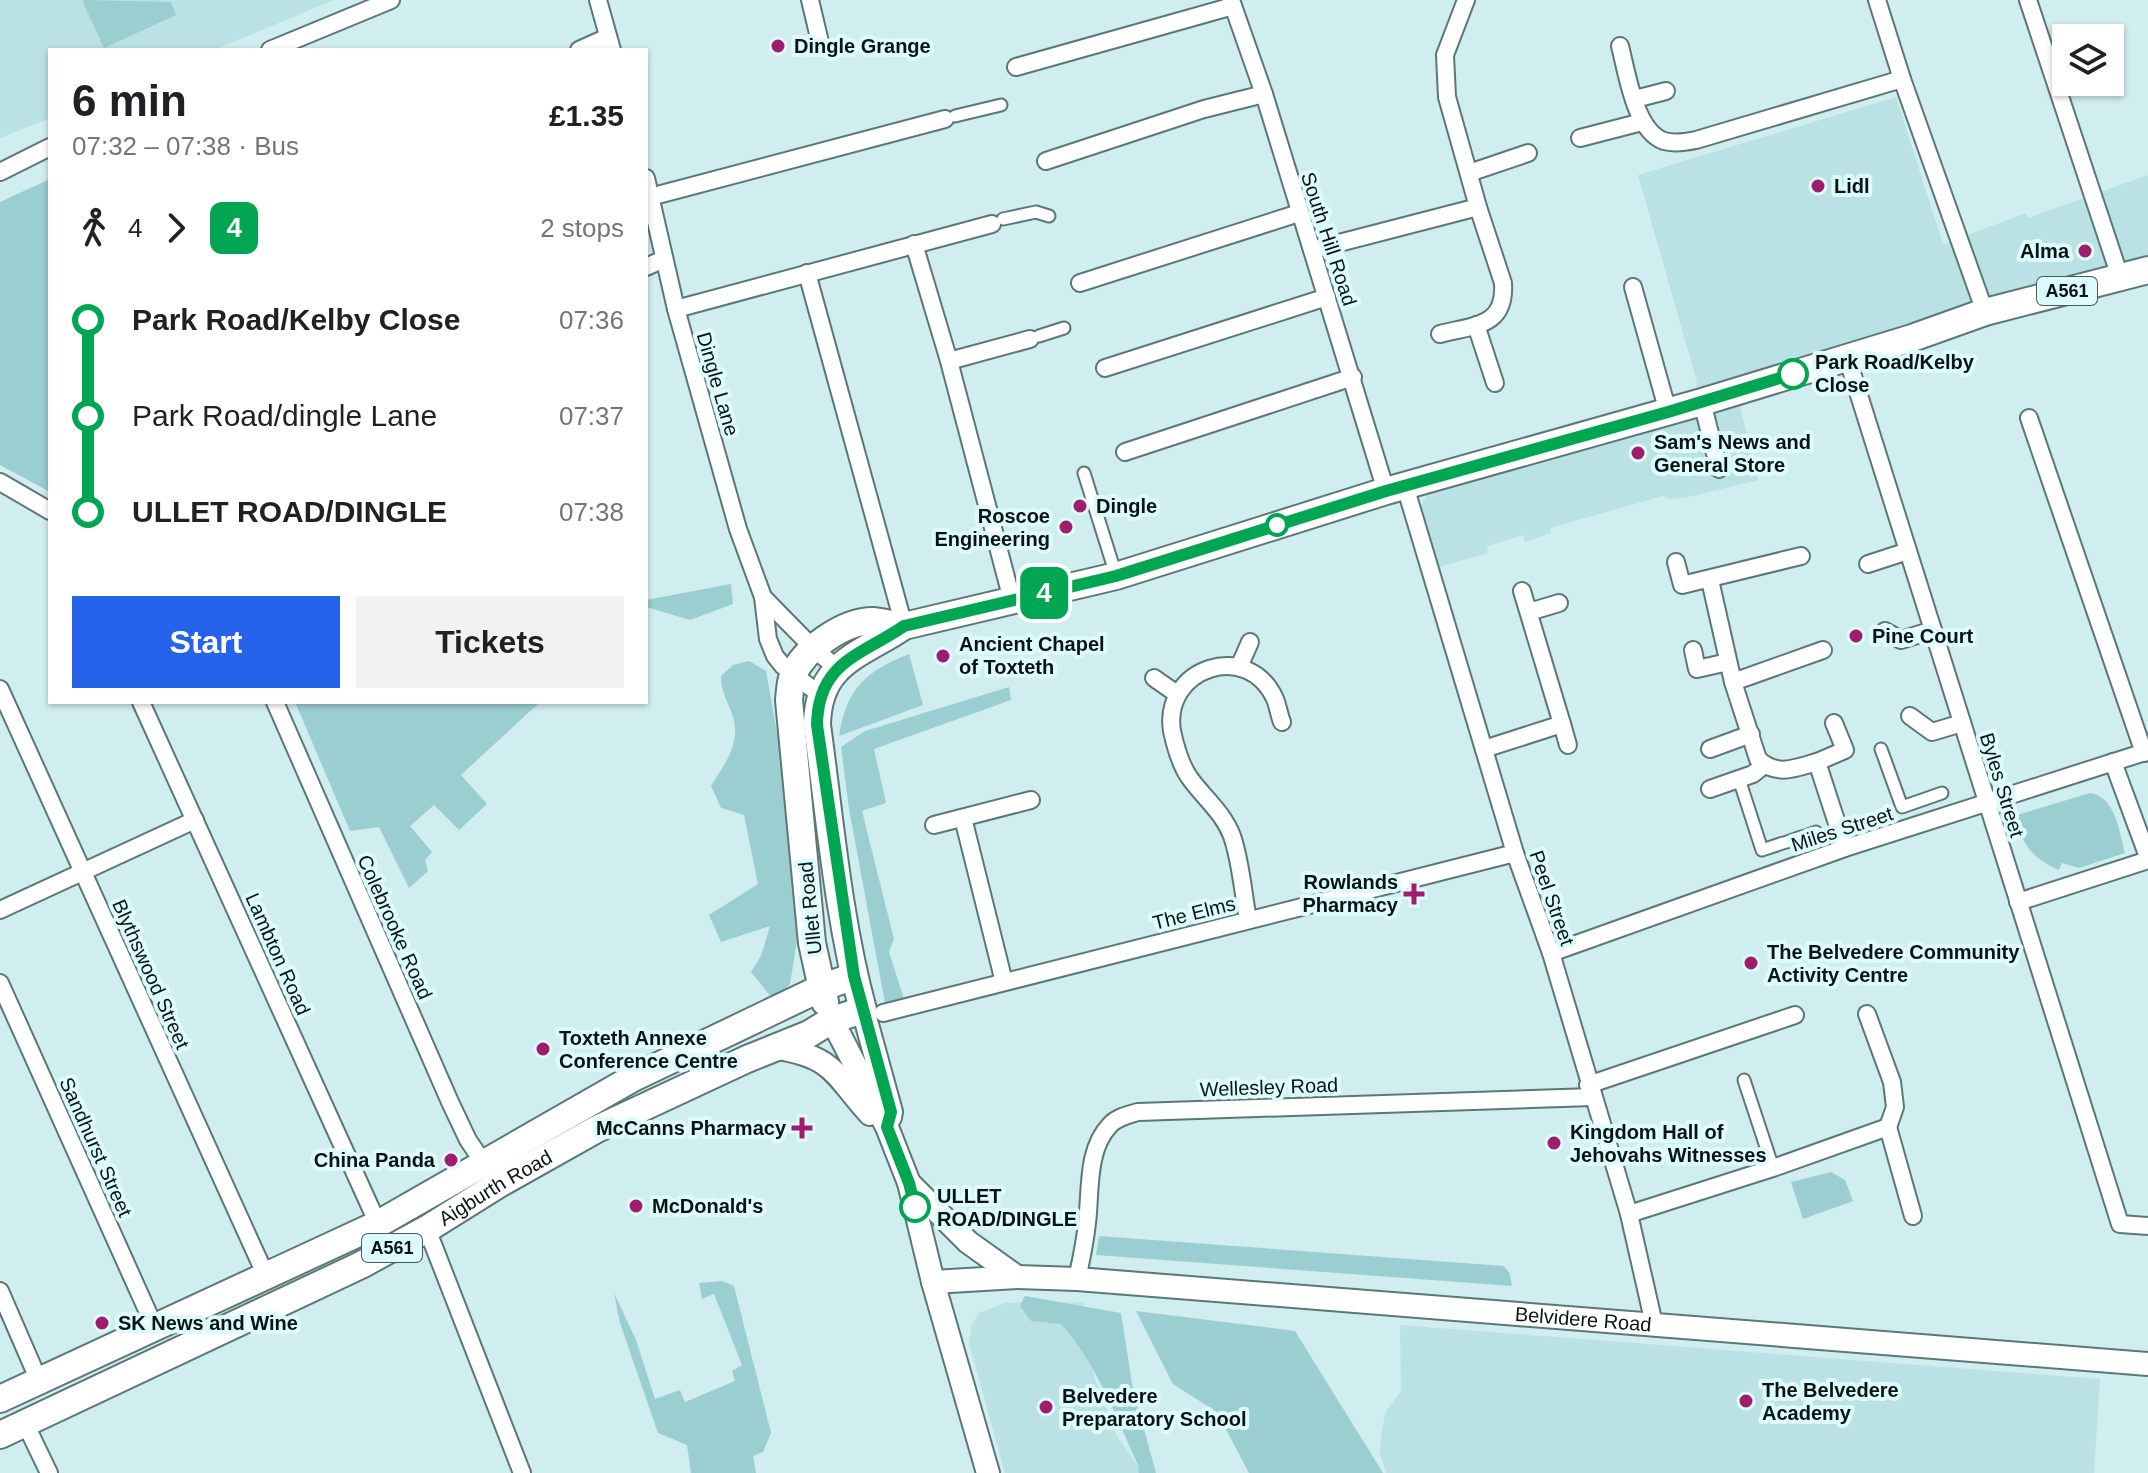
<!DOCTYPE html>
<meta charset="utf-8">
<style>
:root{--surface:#fff;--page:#f2f2f2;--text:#202124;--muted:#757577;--accent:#2563eb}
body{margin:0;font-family:Helvetica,sans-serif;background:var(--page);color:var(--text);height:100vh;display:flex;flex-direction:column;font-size:30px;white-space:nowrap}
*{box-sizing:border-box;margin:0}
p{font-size:26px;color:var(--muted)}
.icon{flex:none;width:44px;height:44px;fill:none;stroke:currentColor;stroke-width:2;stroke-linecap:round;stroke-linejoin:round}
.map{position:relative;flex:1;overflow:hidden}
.panel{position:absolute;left:48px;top:48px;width:600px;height:656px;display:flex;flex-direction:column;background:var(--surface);border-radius:0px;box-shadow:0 2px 6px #0004}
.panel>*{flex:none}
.badge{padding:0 16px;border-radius:12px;font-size:28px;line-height:52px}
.tools{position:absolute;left:2052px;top:24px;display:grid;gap:16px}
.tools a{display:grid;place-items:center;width:72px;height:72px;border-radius:0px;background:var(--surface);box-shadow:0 2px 6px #0004;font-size:40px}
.map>.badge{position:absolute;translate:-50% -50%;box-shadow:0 0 0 4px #fff}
.legs{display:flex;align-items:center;gap:12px;height:88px;padding:0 24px;font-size:26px}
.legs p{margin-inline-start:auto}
.overview{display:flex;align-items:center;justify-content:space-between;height:136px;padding:0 24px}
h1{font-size:44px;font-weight:600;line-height:60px}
.primary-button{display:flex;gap:16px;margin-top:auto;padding:16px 24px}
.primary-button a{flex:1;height:92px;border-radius:0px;background:var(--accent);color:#fff;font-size:32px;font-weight:600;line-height:92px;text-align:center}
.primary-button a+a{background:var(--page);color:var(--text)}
ul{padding:0 24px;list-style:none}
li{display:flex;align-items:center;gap:28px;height:96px;font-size:30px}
li i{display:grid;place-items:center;width:12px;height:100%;margin:0 10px;background:currentColor}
li i::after{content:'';width:20px;height:20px;margin:-10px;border:6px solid;border-radius:50%;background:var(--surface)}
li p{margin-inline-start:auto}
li:first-child i{background:linear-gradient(#0000 50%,currentColor 0)}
li:last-child i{background:linear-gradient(currentColor 50%,#0000 0)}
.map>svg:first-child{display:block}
.built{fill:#bae2e4}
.green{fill:#9bced1}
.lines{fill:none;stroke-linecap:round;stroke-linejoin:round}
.pedestrian-casing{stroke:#5c7778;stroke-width:15}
.minor-casing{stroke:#5c7778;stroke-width:20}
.secondary-casing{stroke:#5c7778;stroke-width:26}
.trunk-casing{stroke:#5c7778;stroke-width:30}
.pedestrian{stroke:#fff;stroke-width:11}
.minor{stroke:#fff;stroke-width:16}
.secondary{stroke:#fff;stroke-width:22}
.trunk{stroke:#fff;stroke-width:26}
.line-1-casing{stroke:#fff;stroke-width:18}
.line-1{stroke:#00a651;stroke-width:12}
.poi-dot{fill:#a01c6c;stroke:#ddfbfc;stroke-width:3}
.stop-1-dot{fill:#fff;stroke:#00a651;stroke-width:4}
.labels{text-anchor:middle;stroke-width:8;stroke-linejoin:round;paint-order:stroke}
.shield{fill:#ddfbfc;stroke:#49595a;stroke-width:2}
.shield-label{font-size:18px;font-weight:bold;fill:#0a1415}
.poi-label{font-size:20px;font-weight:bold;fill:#0a1415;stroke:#ddfbfc;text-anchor:start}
.street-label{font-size:20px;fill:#0a1415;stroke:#ddfbfc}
.stop-label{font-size:20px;font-weight:bold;fill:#0a1415;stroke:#ddfbfc;text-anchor:start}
</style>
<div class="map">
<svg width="2148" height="1473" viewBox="0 0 2148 1473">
<rect width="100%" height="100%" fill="#d0edef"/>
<g class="built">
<path d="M0 0H334L214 50H50V118L0 138Z"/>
<path d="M1896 97 1943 244 2026 213 2028 218 2148 175V257L1733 378 1758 480 1684 498 1668 499 1663 496 1550 528 1551 533 1525 542 1523 535 1487 546 1488 553 1439 567 1421 505 1426 496 1692 418 1697 382 1638 175Z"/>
<path d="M1083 1302 1084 1332 1095 1379 1116 1435 1143 1473H1005L969 1343 972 1324 979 1313 1005 1303Z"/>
<path d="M1400 1325 2100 1379 2094 1473H1386L1380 1454 1381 1435 1386 1411 1401 1391Z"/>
</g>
<g class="green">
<path d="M82 0 171 2 176 15 104 48Z"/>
<path d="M50 179V492L0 465V202Z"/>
<path d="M731 584 733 604 690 620 650 608 646 609V600Z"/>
<path d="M909 654 923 705 839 736C846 689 866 671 909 654Z"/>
<path d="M749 661 766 671 787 788 798 934 790 984 780 996 772 998 751 972 761 956 770 926 721 942 709 915 758 884 744 815 721 808 711 786C724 765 741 744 733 717 728 701 721 693 721 676L733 665Z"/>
<path d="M1009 687 1011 700 874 749 886 803 862 811 894 939 889 952 904 999 885 1003 849 809 841 747 865 731Z"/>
<path d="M295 702H540L461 775 487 804 459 830 434 805 410 826 432 852 425 860 428 871 409 888 379 827 350 831Z"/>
<path d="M2090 793C2116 797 2119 832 2125 853L2079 868 2062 863 2059 870C2032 859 2022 843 2014 816Z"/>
<path d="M1831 1172 1845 1180 1853 1201 1803 1219 1791 1182Z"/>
<path d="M1099 1236 1504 1266 1510 1274 1512 1286 1096 1255Z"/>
<path d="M722 1281 734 1286 771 1433 763 1452 753 1456 756 1473H691L687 1445 658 1433 620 1323 614 1293 636 1340 655 1399 680 1390 685 1402 735 1381 732 1371 742 1365 714 1294 702 1299 699 1283Z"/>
<path d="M1025 1296 1121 1313 1133 1390 1156 1473H1139L1138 1465C1116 1417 1097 1364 1061 1324L1031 1321 1020 1306Z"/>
<path d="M1136 1311 1295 1331 1383 1473H1249L1217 1412 1173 1384Z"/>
</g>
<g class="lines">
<defs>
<g id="pedestrian">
<path d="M955 116 1001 105"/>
<path d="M1003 219 1036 212 1049 216"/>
<path d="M1039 336 1064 328"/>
<path d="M1084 473 1116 575"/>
<path d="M1881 749 1902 807 1922 800"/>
<path d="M1739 779 1762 850 1783 843"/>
<path d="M1925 799 1942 793"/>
<path d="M1805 836 1816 832"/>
<path d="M1787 842 1801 837"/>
<path d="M1744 1080 1773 1168"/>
</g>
<g id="minor">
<path d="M598 0 612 50"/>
<path d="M810 0 820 42"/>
<path d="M1231 0 1264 94 1386 491"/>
<path d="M1877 0 1902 79 1985 312"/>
<path d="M2028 0 2120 277"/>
<path d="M1620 46C1627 73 1635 131 1664 141 1674 144 1686 142 1696 140L1902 79"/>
<path d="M270 50 391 0"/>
<path d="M579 50 608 37"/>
<path d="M1016 67 1233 6"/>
<path d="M1635 99 1666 91"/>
<path d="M1580 138 1642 122"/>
<path d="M1046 161 1204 109 1264 94"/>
<path d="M0 172 50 147"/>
<path d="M1469 173 1528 153"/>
<path d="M646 178 676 309 738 529 763 597 768 639 775 656 783 666 820 695"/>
<path d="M650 197 945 119"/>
<path d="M914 244 949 361 1012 600"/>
<path d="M1312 250 1478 207"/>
<path d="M646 267 664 259"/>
<path d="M807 273 904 626"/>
<path d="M1080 283 1299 213"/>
<path d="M1633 287 1668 412"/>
<path d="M676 309 992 224"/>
<path d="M1476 325 1495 383"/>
<path d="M1440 334C1474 325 1506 327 1503 283L1478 207 1447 97 1445 55 1466 0"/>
<path d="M1847 357 2120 1224 2148 1226"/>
<path d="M949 361 1030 339"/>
<path d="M1105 368 1327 297"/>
<path d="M1702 402 1719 469"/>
<path d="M2029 418 2144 753"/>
<path d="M1125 452 1353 377"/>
<path d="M0 482 50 511"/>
<path d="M1405 486 1515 853 1551 953 1629 1214 1654 1324"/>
<path d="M1676 562 1682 585 1801 556"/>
<path d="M1868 564 1908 551"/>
<path d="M1710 580 1733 682 1758 759C1777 777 1795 768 1817 762L1845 848"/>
<path d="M763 597 814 649 837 668"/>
<path d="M1529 612 1559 603"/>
<path d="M1885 631 1901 640 1933 630"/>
<path d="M1693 650 1697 669 1728 662"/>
<path d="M1239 667 1250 642"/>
<path d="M1154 678 1177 694"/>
<path d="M1733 682 1823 650"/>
<path d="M0 689 266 1276"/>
<path d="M141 702 378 1224"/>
<path d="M275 702 450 1102 468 1140 485 1165"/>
<path d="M1910 716 1932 732 1962 723"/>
<path d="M1562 724 1568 745"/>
<path d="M1484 749 1562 724 1522 591"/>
<path d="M1710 749 1751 734"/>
<path d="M1817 762 1845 750 1834 723"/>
<path d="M2113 762 2148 857"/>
<path d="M1710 789 1753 774 1764 765"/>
<path d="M963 818 1004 982"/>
<path d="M934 825 1031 800"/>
<path d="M2018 902 2148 860"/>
<path d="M0 910 195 820"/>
<path d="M1248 920C1243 893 1241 862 1232 836 1223 812 1203 797 1189 777 1181 765 1175 745 1172 731 1162 668 1248 639 1275 699 1278 706 1279 715 1282 722"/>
<path d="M1551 953 1845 848 2148 751"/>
<path d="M0 983 155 1328"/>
<path d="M883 1013 1515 853"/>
<path d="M1867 1014 1892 1082 1895 1107 1888 1127"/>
<path d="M1588 1085 1795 1015"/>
<path d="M1888 1127 1913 1216"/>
<path d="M1629 1214 1773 1168 1888 1127"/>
<path d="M427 1229 522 1473"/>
<path d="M1077 1279C1081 1261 1085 1242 1087 1223 1091 1191 1086 1150 1110 1125 1117 1117 1128 1115 1138 1112L1593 1097"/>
<path d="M0 1291 39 1381"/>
<path d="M25 1423 49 1473"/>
</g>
<g id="secondary">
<path d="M863 1010 891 1112 890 1117"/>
<path d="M832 1020 887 1127 909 1183 933 1282 988 1473"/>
<path d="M778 1048C836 1058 834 1075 870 1114"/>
<path d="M909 1183 968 1242 1017 1277"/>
<path id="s1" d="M933 1282 1017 1277 1077 1279 2148 1364"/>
</g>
<g id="trunk">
<path d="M825 1002 812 943 789 700C790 691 790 683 793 675 804 649 844 621 873 621 883 622 894 625 904 626"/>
<path d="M0 1399 378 1224 633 1078 821 988 854 976"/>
<path id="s2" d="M0 1435 361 1265 427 1229 499 1184 597 1129 747 1059 809 1034 832 1020 863 1010C838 918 830 819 817 725 818 662 860 656 904 626L1116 576 1386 491 1702 402 1912 338 1985 312 2148 270"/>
</g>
</defs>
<use href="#pedestrian" class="pedestrian-casing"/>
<use href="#minor" class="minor-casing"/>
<use href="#secondary" class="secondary-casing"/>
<use href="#trunk" class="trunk-casing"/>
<use href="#pedestrian" class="pedestrian"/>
<use href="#minor" class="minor"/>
<use href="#secondary" class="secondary"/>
<use href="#trunk" class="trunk"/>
</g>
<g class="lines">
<defs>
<path id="line-1" d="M915 1207 909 1183 887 1127 891 1112 854 976 817 725C818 662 860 656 904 626L1116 576 1386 491 1668 412 1793 374"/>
</defs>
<use href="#line-1" class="line-1-casing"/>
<use href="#line-1" class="line-1"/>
</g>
<g class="poi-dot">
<circle cx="778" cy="46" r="8"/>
<circle cx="1818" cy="186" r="8"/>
<circle cx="2085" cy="251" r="8"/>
<circle cx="1638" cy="453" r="8"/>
<circle cx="1080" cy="506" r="8"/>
<circle cx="1066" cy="527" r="8"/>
<circle cx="1856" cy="636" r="8"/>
<circle cx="943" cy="656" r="8"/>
<path d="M1410 882h8v8h8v8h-8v8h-8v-8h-8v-8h8z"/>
<circle cx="1751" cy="963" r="8"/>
<circle cx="543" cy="1049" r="8"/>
<path d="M798 1116h8v8h8v8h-8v8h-8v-8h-8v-8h8z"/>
<circle cx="1554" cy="1143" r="8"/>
<circle cx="451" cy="1160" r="8"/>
<circle cx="636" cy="1206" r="8"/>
<circle cx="102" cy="1323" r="8"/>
<circle cx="1746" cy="1401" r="8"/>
<circle cx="1046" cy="1407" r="8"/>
</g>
<g class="stop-1-dot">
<circle cx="1793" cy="374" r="14"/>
<circle cx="1277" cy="525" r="10"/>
<circle cx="915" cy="1207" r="14"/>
</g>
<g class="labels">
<g class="shield">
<rect x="2037" y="277" width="60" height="28" rx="6"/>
<rect x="362" y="1234" width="60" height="28" rx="6"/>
</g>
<g class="shield-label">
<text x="2067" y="297">A561</text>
<text x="392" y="1254">A561</text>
</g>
<g class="poi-label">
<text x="794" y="53">Dingle Grange</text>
<text x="1834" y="193">Lidl</text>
<text x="2069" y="258" text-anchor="end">Alma</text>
<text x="1654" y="449">Sam's News and<tspan x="1654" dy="23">General Store</tspan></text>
<text x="1096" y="513">Dingle</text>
<text x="1050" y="523" text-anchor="end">Roscoe<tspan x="1050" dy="23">Engineering</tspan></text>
<text x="1872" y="643">Pine Court</text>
<text x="959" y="651">Ancient Chapel<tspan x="959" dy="23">of Toxteth</tspan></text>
<text x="1398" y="889" text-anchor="end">Rowlands<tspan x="1398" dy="23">Pharmacy</tspan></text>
<text x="1767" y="959">The Belvedere Community<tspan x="1767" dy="23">Activity Centre</tspan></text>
<text x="559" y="1045">Toxteth Annexe<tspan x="559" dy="23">Conference Centre</tspan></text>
<text x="786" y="1135" text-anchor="end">McCanns Pharmacy</text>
<text x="1570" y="1139">Kingdom Hall of<tspan x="1570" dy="23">Jehovahs Witnesses</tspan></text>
<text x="435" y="1167" text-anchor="end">China Panda</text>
<text x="652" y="1213">McDonald's</text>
<text x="118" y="1330">SK News and Wine</text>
<text x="1762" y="1397">The Belvedere<tspan x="1762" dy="23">Academy</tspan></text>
<text x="1062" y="1403">Belvedere<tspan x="1062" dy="23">Preparatory School</tspan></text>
</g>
<g class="street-label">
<text transform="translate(1329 239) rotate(72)" y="7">South Hill Road</text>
<text transform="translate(718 384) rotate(74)" y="7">Dingle Lane</text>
<text transform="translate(2002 785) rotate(73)" y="7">Byles Street</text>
<text transform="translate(1842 829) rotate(-18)" y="7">Miles Street</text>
<text transform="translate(1552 898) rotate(71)" y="7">Peel Street</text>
<text transform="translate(810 908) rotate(-96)" y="7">Ullet Road</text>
<text transform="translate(1194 913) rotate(-14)" y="7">The Elms</text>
<text transform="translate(395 927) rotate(66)" y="7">Colebrooke Road</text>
<text transform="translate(278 954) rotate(66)" y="7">Lambton Road</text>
<text transform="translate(151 974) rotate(66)" y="7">Blythswood Street</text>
<text transform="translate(1269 1087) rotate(-2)" y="7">Wellesley Road</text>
<text transform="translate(96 1147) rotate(66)" y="7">Sandhurst Street</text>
<text dy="7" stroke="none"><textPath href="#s2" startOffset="554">Aigburth Road</textPath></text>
<text dy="7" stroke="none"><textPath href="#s1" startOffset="652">Belvidere Road</textPath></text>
</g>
<g class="stop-label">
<text x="1815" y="369">Park Road/Kelby<tspan x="1815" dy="23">Close</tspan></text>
<text x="937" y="1203">ULLET<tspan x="937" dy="23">ROAD/DINGLE</tspan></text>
</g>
</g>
</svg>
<div class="tools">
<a><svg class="icon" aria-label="layers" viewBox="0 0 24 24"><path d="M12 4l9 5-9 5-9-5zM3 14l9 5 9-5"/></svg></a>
</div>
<b class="badge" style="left:1044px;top:593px;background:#00a651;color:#fff">4</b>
<section class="panel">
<div class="overview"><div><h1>6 min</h1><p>07:32 – 07:38 · Bus</p></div><b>£1.35</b></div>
<div class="legs"><svg class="icon" aria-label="walk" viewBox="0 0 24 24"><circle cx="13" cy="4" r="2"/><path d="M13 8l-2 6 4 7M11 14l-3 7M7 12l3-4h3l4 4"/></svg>4<svg class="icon" aria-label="forward" viewBox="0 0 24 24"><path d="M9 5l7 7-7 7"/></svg><b class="badge" style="background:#00a651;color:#fff">4</b><p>2 stops</p></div>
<ul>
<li><i style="color:#00a651"></i><b>Park Road/Kelby Close</b><p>07:36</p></li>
<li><i style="color:#00a651"></i><span>Park Road/dingle Lane</span><p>07:37</p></li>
<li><i style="color:#00a651"></i><b>ULLET ROAD/DINGLE</b><p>07:38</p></li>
</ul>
<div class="primary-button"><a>Start</a><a>Tickets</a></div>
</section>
</div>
